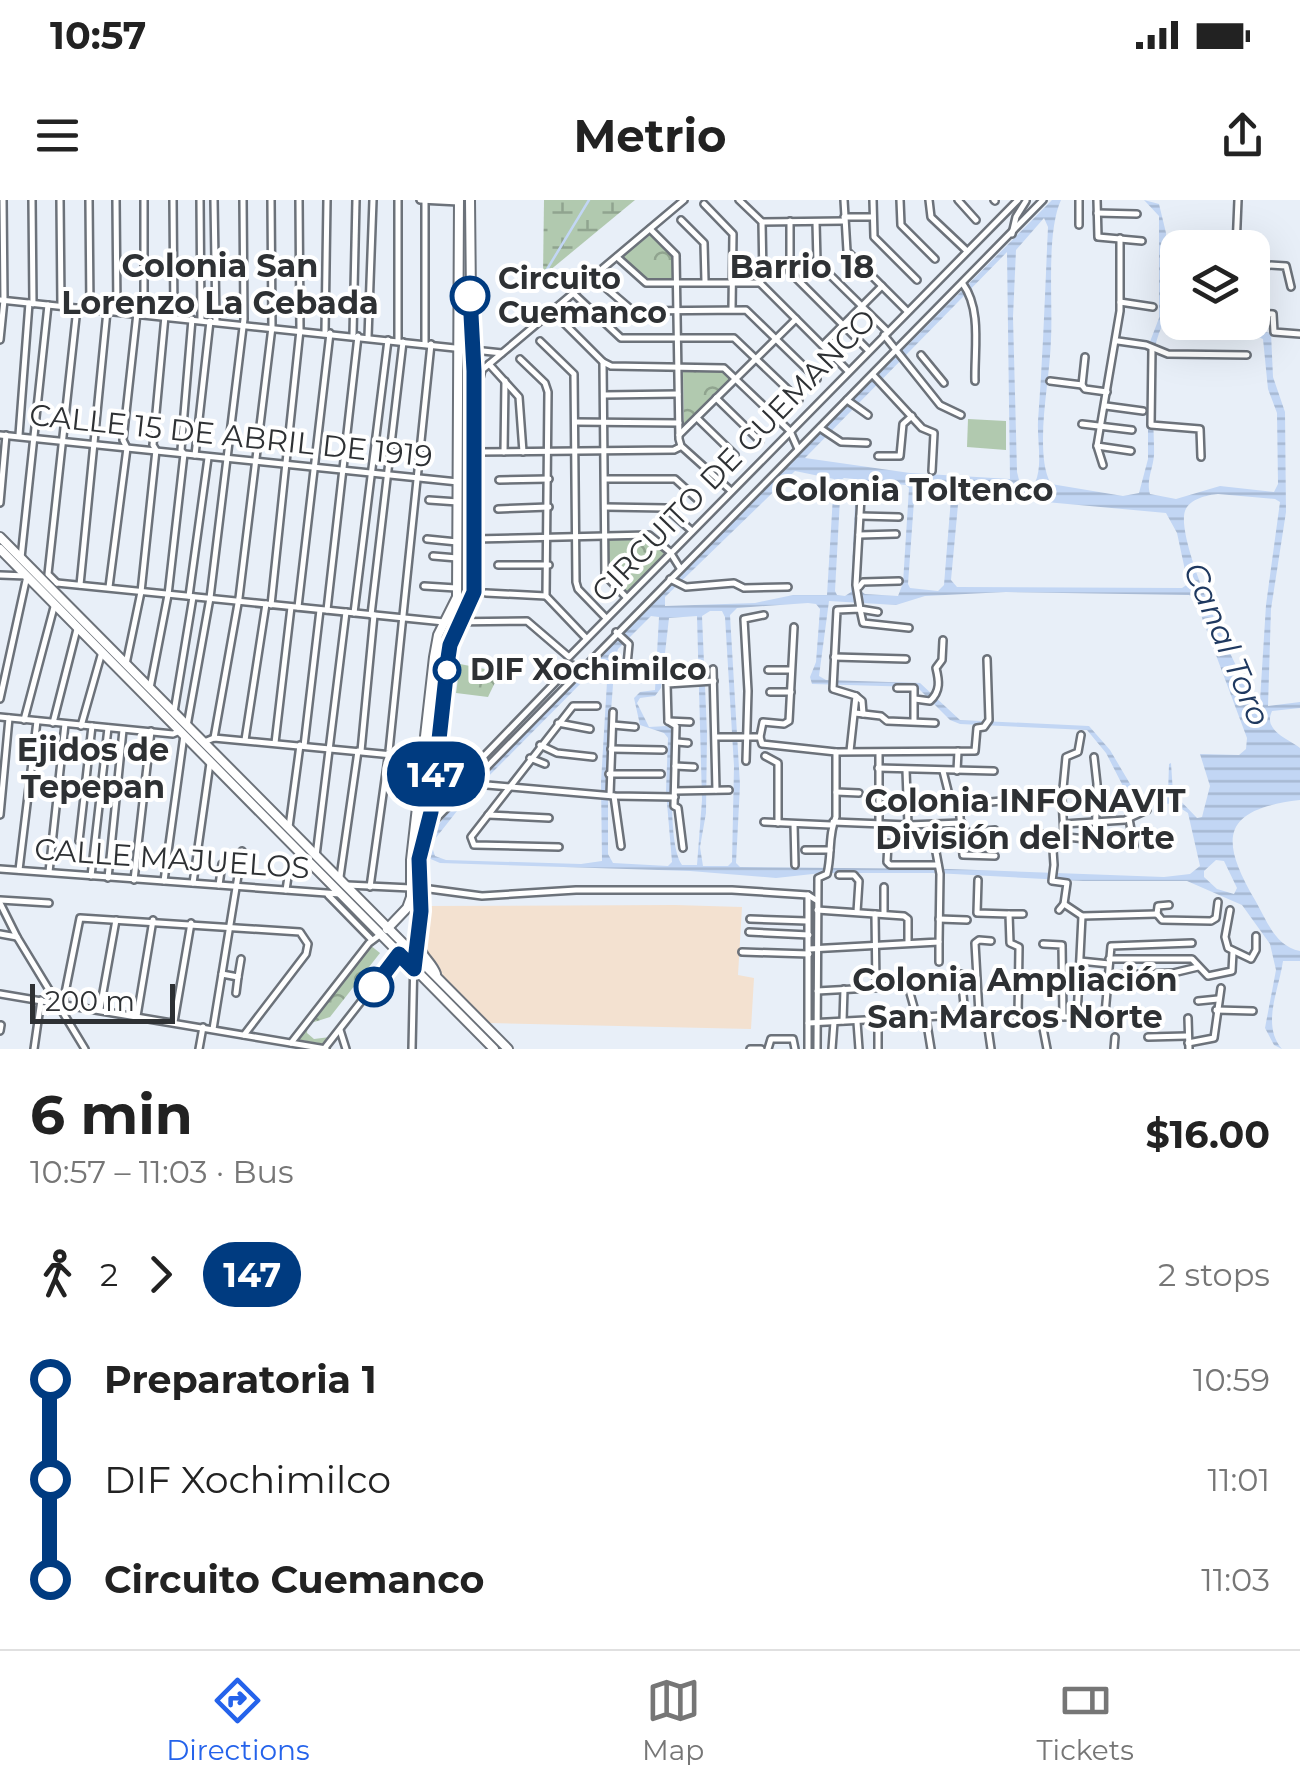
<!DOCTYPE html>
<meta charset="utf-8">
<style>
:root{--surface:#fff;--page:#f2f2f2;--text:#222;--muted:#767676;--line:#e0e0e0;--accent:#2563eb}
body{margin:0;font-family:Montserrat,sans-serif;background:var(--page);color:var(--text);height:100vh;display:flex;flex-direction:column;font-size:38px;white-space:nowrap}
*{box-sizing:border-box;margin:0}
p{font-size:32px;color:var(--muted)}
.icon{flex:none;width:55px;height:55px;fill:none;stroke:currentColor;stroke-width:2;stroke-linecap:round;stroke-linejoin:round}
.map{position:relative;height:849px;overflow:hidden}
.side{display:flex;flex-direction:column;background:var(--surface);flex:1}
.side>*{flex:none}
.badge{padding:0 20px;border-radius:32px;font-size:35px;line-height:65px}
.controls{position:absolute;left:1160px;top:30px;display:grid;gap:20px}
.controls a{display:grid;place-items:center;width:110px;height:110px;border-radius:20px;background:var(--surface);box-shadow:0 10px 40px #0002;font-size:50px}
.scale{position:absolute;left:30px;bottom:25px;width:145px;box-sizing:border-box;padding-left:10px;border:5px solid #2e3134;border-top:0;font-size:28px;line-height:35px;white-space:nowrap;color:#2e3134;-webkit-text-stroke:8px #fff;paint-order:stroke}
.map>.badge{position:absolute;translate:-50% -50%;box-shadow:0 0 0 5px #fff}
.legs{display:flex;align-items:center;gap:15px;height:110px;padding:0 30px;font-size:32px}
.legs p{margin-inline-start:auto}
.headline{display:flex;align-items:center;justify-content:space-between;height:170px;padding:0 30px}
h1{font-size:55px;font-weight:700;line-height:75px}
ul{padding:0 30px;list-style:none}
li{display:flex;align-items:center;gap:35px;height:100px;font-size:38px}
li i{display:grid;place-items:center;width:15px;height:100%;margin:0 12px;background:currentColor}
li i::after{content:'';width:25px;height:25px;margin:-12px;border:8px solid;border-radius:50%;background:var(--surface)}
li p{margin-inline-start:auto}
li:first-child i{background:linear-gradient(#0000 50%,currentColor 0)}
li:last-child i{background:linear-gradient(currentColor 50%,#0000 0)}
.status{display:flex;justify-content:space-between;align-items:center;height:70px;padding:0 50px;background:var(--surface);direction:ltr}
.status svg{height:28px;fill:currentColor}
header{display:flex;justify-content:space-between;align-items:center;height:130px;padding:0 30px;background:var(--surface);font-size:45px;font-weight:700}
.dock{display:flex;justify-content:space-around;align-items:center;height:140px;border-top:2px solid var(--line);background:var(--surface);font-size:28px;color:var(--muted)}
.dock a{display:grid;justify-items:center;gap:5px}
.dock .on{color:var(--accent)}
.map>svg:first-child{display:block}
.industrial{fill:#f3e1d0}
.green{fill:#b1c9af}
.wetland{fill:url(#wetland-marsh)}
.park{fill:url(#park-crowns)}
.water{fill:url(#water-rules);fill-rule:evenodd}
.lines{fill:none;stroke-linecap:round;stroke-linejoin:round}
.stream{stroke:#c2d6f4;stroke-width:2.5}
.minor-casing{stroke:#6c727a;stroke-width:10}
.major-casing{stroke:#6c727a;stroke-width:12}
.minor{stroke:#fff;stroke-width:5}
.major{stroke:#fff;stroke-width:8}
.line-1-casing{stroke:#fff;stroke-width:22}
.line-1{stroke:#003b80;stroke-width:15}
.stop-1-dot{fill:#fff;stroke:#003b80;stroke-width:5}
.labels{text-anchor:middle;stroke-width:8;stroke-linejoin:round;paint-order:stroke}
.stop-label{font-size:30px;font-weight:bold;fill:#2e3134;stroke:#fff;text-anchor:start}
.street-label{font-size:30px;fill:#2e3134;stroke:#fff}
.neighbourhood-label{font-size:32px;font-weight:bold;fill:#2e3134;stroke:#fff}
.water-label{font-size:32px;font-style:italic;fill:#1f3960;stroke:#fff}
</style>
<div class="status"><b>10:57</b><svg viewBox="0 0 49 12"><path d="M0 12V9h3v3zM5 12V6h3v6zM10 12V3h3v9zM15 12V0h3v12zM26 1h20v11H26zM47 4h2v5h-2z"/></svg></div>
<header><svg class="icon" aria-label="menu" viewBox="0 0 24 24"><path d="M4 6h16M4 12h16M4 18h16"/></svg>Metrio<svg class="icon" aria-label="share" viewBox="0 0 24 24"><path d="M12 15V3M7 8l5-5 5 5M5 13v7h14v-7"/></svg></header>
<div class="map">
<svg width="1300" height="849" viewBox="0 0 1300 849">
<defs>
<pattern id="wetland-marsh" width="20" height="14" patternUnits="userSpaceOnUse" patternTransform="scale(2.5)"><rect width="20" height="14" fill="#b1c9af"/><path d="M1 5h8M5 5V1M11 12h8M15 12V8" fill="none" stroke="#90a48f"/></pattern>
<pattern id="park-crowns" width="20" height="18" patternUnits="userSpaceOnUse" patternTransform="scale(2.5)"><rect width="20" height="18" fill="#b1c9af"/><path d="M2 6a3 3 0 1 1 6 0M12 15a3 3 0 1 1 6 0" fill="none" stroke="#90a48f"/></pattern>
<pattern id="water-rules" width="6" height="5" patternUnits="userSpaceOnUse" patternTransform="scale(2.5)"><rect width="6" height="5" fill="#c2d6f4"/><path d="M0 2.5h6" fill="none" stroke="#a7b8d2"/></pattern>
</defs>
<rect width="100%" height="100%" fill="#e8eff8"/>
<path class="industrial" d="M675 705 742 707 738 775 754 778 751 829 490 823 443 777 439 766 422 748 424 706Z"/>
<path class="green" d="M968 219 1006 221V250L967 247Z"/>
<path class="wetland" d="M544 0H635L543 76Z"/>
<g class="park">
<path d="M652 33 675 56 676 80H645L623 57Z"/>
<path d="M683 172H725L733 179 684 227Z"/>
<path d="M607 337 654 338 672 356 631 398 610 378Z"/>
<path d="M460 464 500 472 488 497 456 493Z"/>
<path d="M370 745 380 753 330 817 308 824 307 833 314 839 330 837 325 844 295 839Z"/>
</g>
<path class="water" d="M1052 0H1061C1046 33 1053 101 1051 139 1050 172 1043 206 1043 239 1043 254 1044 272 1051 284L1123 296 1139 293 1148 259V147L1159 118V16L1144 0 1159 4 1166 33 1164 115C1182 125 1216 128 1236 123L1241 127 1271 133 1273 177 1285 212 1286 312 1271 409 1268 506 1300 502V508L1272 511C1263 530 1286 538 1300 548V600C1223 609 1218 637 1255 700 1267 721 1275 746 1300 751V761H1283C1279 790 1261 825 1282 849L1274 845 1265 828 1276 770 1270 744 1242 705 1187 681H1083L935 673H822L776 678 690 671 440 663 426 657C424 631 474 584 492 564ZM1044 18 1048 27C1045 92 1043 156 1038 221 1037 241 1043 265 1035 283L1025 285 1019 280 1017 272 1013 117 1016 50ZM1007 52 1010 279 910 273 805 258ZM1171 124 1251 134 1263 139 1268 189 1277 213 1278 284 1274 292 1220 286 1176 299 1150 294C1146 280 1153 269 1154 255 1155 213 1144 165 1162 126ZM795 271 834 279 827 395H793L755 403 665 406V397ZM844 278 854 279 856 284 851 392 845 396 837 395 835 391 841 280ZM865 281 906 285 909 288 903 383 898 396 865 394 858 389 862 285ZM915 287 947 292 951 298 944 385 938 391 910 388 908 384ZM959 294 1166 313 1177 333 1188 384 1182 388 957 387 951 380ZM1218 294 1275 299 1280 302 1266 405 1260 501 1255 499C1236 472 1175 340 1185 311 1189 299 1207 295 1218 294ZM1006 392 1189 395 1195 399 1247 538 1246 549 1239 555 1200 554 1210 586 1202 617 1197 618 1173 593 1171 563 1169 564 1168 594 1153 600 1139 599 1110 550 1089 526 960 520 920 483 826 480 819 476 829 401 896 405 925 396ZM808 403 816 404 820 409 816 462 810 477 812 484 917 487 950 520 960 524 1087 530 1106 553 1126 592 1134 602 1174 604 1188 613 1200 666 1190 674 1164 677 950 669 740 667 736 663 740 585 730 415 737 408ZM710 411H722L725 417 734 566 732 662 728 666H703L700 647 706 613 707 533 702 416ZM651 416 659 417 655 490 640 492 634 498 640 525 664 533 668 538 666 591 672 662 668 666 613 663 608 654V551L615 458 618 449ZM697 416 702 600 697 665H682C667 644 673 560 674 531L667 526 649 527 637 503 640 498 655 496 661 488 669 418ZM603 461 608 465 601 582 602 661 581 664 446 660 435 656 432 647 435 639 468 597ZM1216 660 1224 661 1237 688 1234 694 1217 689 1204 677V671Z"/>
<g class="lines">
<path class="stream" d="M543 76 589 0"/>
<defs>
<g id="minor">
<path d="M32 0 33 104"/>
<path d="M60 0 61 106"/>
<path d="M89 0 90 109"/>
<path d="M116 0 117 112"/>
<path d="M144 0V114"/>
<path d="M173 0 174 117"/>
<path d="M200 0 201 120"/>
<path d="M214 0 216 122"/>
<path d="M420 0 459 2"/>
<path d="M739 0 762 22 763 78 760 83"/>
<path d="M844 0 847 51 907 111"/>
<path d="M873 0 874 37 917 80"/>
<path d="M900 0 901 25 935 59"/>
<path d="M929 0 931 17 967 51"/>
<path d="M958 0 976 20"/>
<path d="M994 0 995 1"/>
<path d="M1097 0 1098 37 1142 41"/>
<path d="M704 4 733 34 732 109"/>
<path d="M1097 13 1137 14"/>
<path d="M844 17H871"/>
<path d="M681 20 704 43 705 81"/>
<path d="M790 21V72L868 150"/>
<path d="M762 22 844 21"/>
<path d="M816 22 817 62 887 131"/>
<path d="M1079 25V0"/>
<path d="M650 29 676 55 679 239 681 246 730 290"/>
<path d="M1012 34 1016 17 1026 1"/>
<path d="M1120 38V111L1097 246 1131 251"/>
<path d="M1236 48 1238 0"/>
<path d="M617 57 646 83H760L847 170"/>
<path d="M1252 64 1286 66 1291 87"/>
<path d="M1252 82H1265"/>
<path d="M963 84C982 110 974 151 975 181"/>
<path d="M606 88 633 111 746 110 817 179"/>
<path d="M573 93 621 138H734L799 200"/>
<path d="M0 100 502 153"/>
<path d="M1120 102 1153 107"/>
<path d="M552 111 603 162 605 375 626 397"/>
<path d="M1252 112 1273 114 1274 132 1300 134"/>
<path d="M325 132 327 0"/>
<path d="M353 135 356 0"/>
<path d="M884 135 940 205 961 215"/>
<path d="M368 137 373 0"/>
<path d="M0 140 4 100 3 0"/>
<path d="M398 141V0"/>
<path d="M540 141 574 174 576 382 578 389 606 418"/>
<path d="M1118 141 1146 145 1168 154 1247 155"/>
<path d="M425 144V0"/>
<path d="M823 145 882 86"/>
<path d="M1152 149 1151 225 1200 229 1201 257"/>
<path d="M921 155 944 183"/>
<path d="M520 159 545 183 548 192 546 396 586 438"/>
<path d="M603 162 611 166 724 168 790 231 798 249"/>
<path d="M489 164 519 197 523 252"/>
<path d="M873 175 922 228 934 233 932 271"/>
<path d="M1050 181 1082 185 1085 157"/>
<path d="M1082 185 1085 189 1107 192"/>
<path d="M604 195 678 194"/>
<path d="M475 198 482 170 684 0"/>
<path d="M716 198 760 241"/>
<path d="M847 200 868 215"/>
<path d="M1106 206 1143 211"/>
<path d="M697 218 735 255"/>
<path d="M575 222 679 223"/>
<path d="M1082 224 1132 230"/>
<path d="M820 228 841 242 867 243"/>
<path d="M0 235 458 282"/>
<path d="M19 235 29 103"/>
<path d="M679 235 796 119"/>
<path d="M1097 246 1103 265"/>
<path d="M475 252 674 250 680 247"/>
<path d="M504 252 505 181"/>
<path d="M195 255 210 121"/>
<path d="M878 256H900L903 224 912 216"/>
<path d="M605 279H675L697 299"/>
<path d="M499 280 549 279"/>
<path d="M429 300 458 302"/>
<path d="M0 303 6 235"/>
<path d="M605 307 666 308 692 331"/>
<path d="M498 309 549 307"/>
<path d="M860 316 899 317"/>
<path d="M859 335 896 334"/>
<path d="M427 339 457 342"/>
<path d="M474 339 649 335 670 352 680 368"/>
<path d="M433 356 457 358"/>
<path d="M21 358 48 105"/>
<path d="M498 365H549"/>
<path d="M0 375 27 376 0 499"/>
<path d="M670 379 686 387 734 383 744 388 788 387"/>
<path d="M57 383 444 422 527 421 569 457 1018 0"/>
<path d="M57 383 48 374 77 108"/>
<path d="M80 385 107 111"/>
<path d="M424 386 456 388"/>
<path d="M109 387 127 248 123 240 137 113"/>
<path d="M859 387 863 382 899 381"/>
<path d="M486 393 546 396"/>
<path d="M189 396 208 258"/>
<path d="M271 405 300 130 299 0"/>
<path d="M298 407 330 133"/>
<path d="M327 410 358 136"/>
<path d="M878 412 860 409 856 385 861 297 890 296"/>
<path d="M354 413 388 140"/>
<path d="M371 415 403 142"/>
<path d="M616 432 629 444 626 475"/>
<path d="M834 457 906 459"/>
<path d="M126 464 141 392 156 250 153 245 165 116"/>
<path d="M713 469 716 590"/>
<path d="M768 470H791"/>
<path d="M616 475 645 476"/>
<path d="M150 488 168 395 184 254 181 250 192 119"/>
<path d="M897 488H914V521"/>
<path d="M770 492H791"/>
<path d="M856 496 862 501 863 514"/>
<path d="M915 499 930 501C941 491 939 480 936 468L942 460 943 440"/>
<path d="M174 512 193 397"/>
<path d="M855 513 881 516 887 521 935 523"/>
<path d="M0 517 173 534 180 531"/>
<path d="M24 520 54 407"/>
<path d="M668 521 690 522"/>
<path d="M53 523 77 429"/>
<path d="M558 523 590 529"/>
<path d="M613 525 635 527"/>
<path d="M81 526 102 452"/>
<path d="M187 526 210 398 244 119 243 0"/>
<path d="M716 537H760L762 544 836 552 975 551 977 528 984 527 989 520 987 459"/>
<path d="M760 537 763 522 784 524 789 521 794 427"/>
<path d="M214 538 239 398 272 127 271 0"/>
<path d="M245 540 266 404"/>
<path d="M204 542 214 538 424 558"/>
<path d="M677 542 688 543"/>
<path d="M275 543 291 407"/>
<path d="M540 545 557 553 593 557"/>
<path d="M304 546 320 410"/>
<path d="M611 549 663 550"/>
<path d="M361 551 374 415"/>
<path d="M850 551 856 496 833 489 837 410 860 409 863 423 909 428"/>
<path d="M879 553V624"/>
<path d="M765 556 778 563V623"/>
<path d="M530 558 545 564"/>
<path d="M746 561 748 491 744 419 764 415"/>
<path d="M675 566 694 567"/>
<path d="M878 568 994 571"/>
<path d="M906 570 908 625"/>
<path d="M437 571C441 581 450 583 460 581L572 465 580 469"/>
<path d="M943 571 951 603 959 605 963 655 995 656"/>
<path d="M957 571 958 551"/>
<path d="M467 574 487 585 614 596 675 597"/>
<path d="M609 574H661"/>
<path d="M675 591 729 590"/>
<path d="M836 592 859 593"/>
<path d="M610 595 613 512"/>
<path d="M1082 595 1097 597"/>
<path d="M614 596 621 646"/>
<path d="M925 604 951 603"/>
<path d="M959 605 1012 600"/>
<path d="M0 615 9 518"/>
<path d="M488 615 549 618"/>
<path d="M1129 619 1134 646"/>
<path d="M764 622 831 625"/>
<path d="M833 622 908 625 962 623"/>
<path d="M794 624 795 665"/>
<path d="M1064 624 1125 620 1147 610"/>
<path d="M429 626 1043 0"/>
<path d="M289 627 300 545"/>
<path d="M962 633 995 630"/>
<path d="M1039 634 1095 640 1097 584 1094 557"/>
<path d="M1052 635 1054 665 1052 681 1067 683 1064 704"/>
<path d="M1064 635 1062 599 1066 557 1078 552 1081 535"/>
<path d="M79 641 92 526"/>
<path d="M912 642 962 641"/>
<path d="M888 643 887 662 890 665H938"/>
<path d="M559 647 474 645 471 637 573 506H597"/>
<path d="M683 648 678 608 674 606 676 526 668 521 667 484 714 481"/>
<path d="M805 650H830"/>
<path d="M316 656 346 412"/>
<path d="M0 669 340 694"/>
<path d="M19 670 37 521"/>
<path d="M49 672 65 524"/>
<path d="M839 675H854L859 681 857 712"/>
<path d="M91 676 108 528"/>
<path d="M340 677 358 551"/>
<path d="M108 678 123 530"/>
<path d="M134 680 151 531"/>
<path d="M978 680 977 713 1009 714 1010 743 1019 747 1018 816"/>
<path d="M164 681 184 535"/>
<path d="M193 683 210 563"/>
<path d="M219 685 222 664"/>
<path d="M347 685 411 688"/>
<path d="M370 687 389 551 431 144"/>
<path d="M422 688 482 696 576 690H732L808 695 816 700"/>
<path d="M286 690 289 670"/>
<path d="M328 695 372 740"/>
<path d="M0 700 49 703"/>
<path d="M0 703 17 737 85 849"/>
<path d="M817 710 904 716 908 719V743"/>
<path d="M1059 710 1064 704 1082 716 1157 714"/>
<path d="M1230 710 1225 737 1228 748 1251 759 1256 750V736"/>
<path d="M875 714 876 786"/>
<path d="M884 714V687"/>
<path d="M1009 714H1023"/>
<path d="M1157 714 1162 720 1211 721 1216 718 1218 702"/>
<path d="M1157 714 1158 706 1169 705"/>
<path d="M750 719 807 721"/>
<path d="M939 719 967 720"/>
<path d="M749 732 809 735"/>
<path d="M0 734 17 737"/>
<path d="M939 742V762"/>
<path d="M1043 744 1062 745 1063 817"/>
<path d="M809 749 939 742 940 674 931 625"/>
<path d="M742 752 809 754"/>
<path d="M1109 759H1192L1208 776 1232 771 1233 752"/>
<path d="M1080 761 1109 764"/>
<path d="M222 774 238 777 241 759"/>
<path d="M961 774 965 815"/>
<path d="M1108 775 1173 773 1198 767"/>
<path d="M817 791 908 786 917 818"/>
<path d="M236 793 238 777"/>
<path d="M0 794 326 849"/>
<path d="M1198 801 1218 799"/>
<path d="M63 803 80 718 300 732 308 744 306 754 244 835"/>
<path d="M100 809 116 720"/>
<path d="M1216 810 1253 811"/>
<path d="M979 814 975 743 979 740 991 741"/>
<path d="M986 814 991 849"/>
<path d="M137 816 153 720"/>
<path d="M1077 817 1082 716"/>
<path d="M926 818 931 849"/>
<path d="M1041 818 1047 849"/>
<path d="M1188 818 1189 849"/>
<path d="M843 821 844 789"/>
<path d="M174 822 191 723"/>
<path d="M857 822 859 849"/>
<path d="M808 823 979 814 1098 818 1105 814 1111 746 1192 743"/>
<path d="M213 829 242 651"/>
<path d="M340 830 346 849"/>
<path d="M0 831 1 825"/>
<path d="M1148 837 1187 836"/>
<path d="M291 843 369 743 381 734"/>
<path d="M1188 843 1214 838 1221 788"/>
<path d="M34 849 41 800"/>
<path d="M199 849 203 827"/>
<path d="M324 849 399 753"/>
<path d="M412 849 414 755"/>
<path d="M750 849H761"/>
<path d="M768 849 771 839H793L795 849"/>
<path d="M808 849V695"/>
<path d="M817 849 818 678 827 674C832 655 828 634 836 617V552"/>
<path d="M832 849 834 822"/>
<path d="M878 849V820"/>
<path d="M1114 849 1115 837"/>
</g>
<g id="major">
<path d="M0 337 508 849"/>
<path d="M0 349 494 849"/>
<path d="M387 729 407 708 411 697V660L434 457 438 435 457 397 459 0"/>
<path d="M419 744C420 756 432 762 436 774"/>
<path d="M414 755 421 711 419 659 431 612 448 458 450 445 474 392 470 0"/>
</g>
</defs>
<use href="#minor" class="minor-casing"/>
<use href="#major" class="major-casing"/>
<use href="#minor" class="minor"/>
<use href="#major" class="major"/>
</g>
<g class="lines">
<defs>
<path id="line-1" d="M374 787 399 754 414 769 421 711 419 659 431 612 448 458 450 445 474 392V171L470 96"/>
</defs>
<use href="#line-1" class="line-1-casing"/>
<use href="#line-1" class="line-1"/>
</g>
<g class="stop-1-dot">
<circle cx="470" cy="96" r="18"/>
<circle cx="447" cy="470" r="12"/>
<circle cx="374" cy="787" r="18"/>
</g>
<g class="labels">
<g class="stop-label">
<text x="498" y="89">Circuito<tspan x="498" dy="34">Cuemanco</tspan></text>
<text x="470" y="480">DIF Xochimilco</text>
</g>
<g class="street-label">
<text transform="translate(231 236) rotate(6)" y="10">CALLE 15 DE ABRIL DE 1919</text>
<text transform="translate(734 256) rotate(-46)" y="10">CIRCUITO DE CUEMANCO</text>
<text transform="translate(172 659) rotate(4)" y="10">CALLE MAJUELOS</text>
</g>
<g class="neighbourhood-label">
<text x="220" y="77">Colonia San<tspan x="220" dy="37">Lorenzo La Cebada</tspan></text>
<text x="802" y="78">Barrio 18</text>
<text x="914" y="301">Colonia Toltenco</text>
<text x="93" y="561">Ejidos de<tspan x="93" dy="37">Tepepan</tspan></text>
<text x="1025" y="612">Colonia INFONAVIT<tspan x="1025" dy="37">División del Norte</tspan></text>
<text x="1015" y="791">Colonia Ampliación<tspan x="1015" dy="37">San Marcos Norte</tspan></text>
</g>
<g class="water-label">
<text transform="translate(1227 444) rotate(67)" y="11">Canal Toro</text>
</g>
</g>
</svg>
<div class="controls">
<a><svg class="icon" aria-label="layers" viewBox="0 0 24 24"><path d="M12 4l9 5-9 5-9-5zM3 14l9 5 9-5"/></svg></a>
</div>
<div class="scale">200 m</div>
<b class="badge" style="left:436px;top:574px;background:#003b80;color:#fff">147</b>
</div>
<section class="side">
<div class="headline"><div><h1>6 min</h1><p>10:57 – 11:03 · Bus</p></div><b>$16.00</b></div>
<div class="legs"><svg class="icon" aria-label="walk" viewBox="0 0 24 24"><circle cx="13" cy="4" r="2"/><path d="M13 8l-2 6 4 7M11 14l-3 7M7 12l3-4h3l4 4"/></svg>2<svg class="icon" aria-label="forward" viewBox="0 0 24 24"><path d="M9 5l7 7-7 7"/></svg><b class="badge" style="background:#003b80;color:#fff">147</b><p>2 stops</p></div>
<ul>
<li><i style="color:#003b80"></i><b>Preparatoria 1</b><p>10:59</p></li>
<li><i style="color:#003b80"></i><span>DIF Xochimilco</span><p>11:01</p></li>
<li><i style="color:#003b80"></i><b>Circuito Cuemanco</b><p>11:03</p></li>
</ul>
</section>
<nav class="dock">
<a class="on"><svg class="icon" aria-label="directions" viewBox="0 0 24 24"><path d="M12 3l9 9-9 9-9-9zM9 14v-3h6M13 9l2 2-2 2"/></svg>Directions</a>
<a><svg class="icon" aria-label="map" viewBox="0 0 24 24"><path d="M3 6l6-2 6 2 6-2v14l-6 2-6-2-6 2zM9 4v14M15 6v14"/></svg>Map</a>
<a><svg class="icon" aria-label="tickets" viewBox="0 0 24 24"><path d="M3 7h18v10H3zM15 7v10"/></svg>Tickets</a>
</nav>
